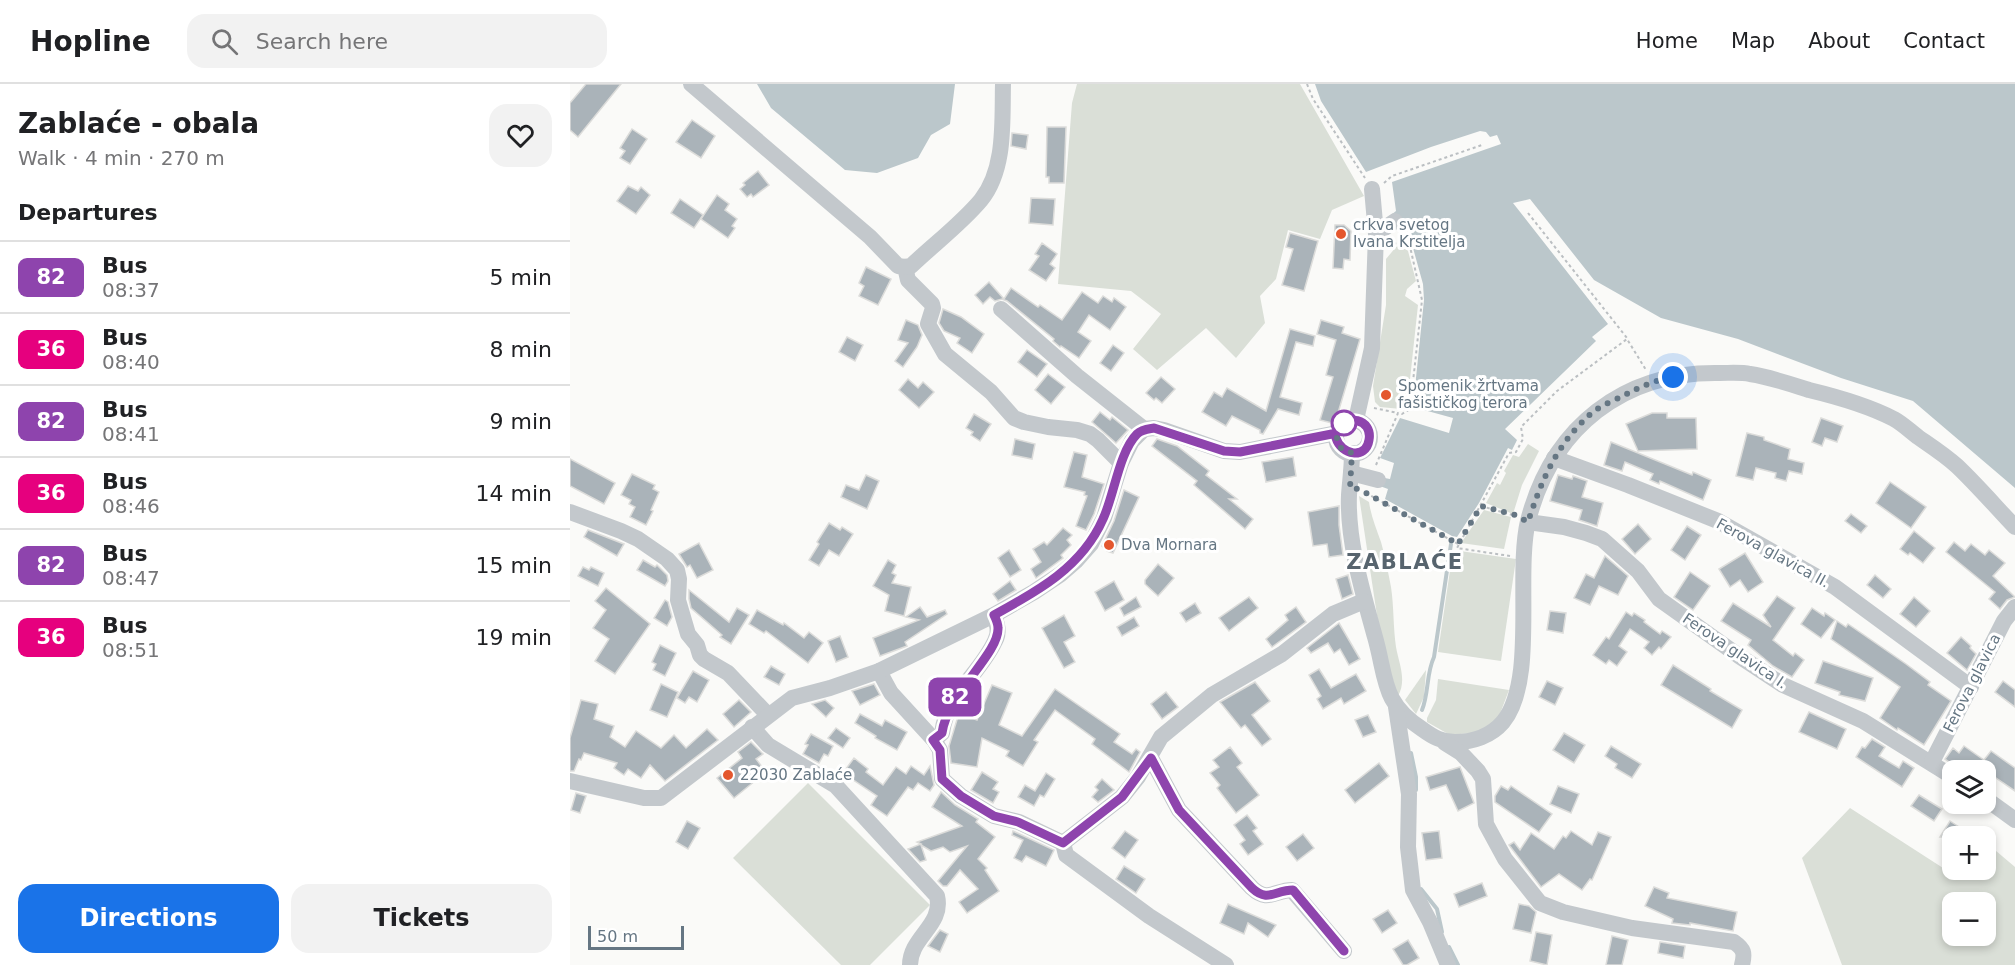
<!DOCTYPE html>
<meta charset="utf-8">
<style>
:root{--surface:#fff;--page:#f2f2f2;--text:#202124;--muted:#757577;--line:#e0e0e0;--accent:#1a73e8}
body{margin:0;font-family:"DejaVu Sans",sans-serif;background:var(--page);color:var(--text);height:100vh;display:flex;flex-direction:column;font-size:22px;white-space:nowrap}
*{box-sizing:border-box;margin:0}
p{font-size:20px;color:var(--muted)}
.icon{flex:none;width:33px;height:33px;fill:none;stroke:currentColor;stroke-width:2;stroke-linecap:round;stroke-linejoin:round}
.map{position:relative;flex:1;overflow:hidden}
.drawer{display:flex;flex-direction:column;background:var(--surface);width:570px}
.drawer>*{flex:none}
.badge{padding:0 12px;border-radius:9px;font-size:21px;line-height:39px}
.fabs{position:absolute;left:1372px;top:676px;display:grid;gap:12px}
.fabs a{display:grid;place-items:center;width:54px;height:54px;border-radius:12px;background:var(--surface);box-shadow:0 3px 9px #0003;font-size:30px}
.scale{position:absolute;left:18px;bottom:15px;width:96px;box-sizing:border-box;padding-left:6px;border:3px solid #657683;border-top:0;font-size:16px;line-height:21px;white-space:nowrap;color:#657683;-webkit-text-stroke:4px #fff;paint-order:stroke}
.you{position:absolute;width:30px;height:30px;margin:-15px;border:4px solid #fff;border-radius:50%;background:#1a73e8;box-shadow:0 0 0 9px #1a73e833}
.map>.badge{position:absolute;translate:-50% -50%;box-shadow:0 0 0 3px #fff}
h2{padding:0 18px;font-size:22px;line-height:54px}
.round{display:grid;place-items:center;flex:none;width:63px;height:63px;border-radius:18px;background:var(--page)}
.overview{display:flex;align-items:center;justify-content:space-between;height:102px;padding:0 18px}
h1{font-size:28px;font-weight:700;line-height:45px}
.primary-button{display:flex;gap:12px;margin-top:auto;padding:12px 18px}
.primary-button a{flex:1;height:69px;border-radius:18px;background:var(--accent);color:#fff;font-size:24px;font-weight:700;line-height:69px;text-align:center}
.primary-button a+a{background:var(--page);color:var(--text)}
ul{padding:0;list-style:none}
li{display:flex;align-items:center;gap:18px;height:72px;padding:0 18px;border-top:2px solid var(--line)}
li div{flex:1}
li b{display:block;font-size:22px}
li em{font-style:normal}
li .badge{min-width:66px;font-weight:700;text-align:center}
header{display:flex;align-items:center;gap:36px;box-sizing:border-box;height:84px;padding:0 30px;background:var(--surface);border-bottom:2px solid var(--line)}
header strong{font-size:28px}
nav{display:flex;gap:33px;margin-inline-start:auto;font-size:21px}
.search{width:420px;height:54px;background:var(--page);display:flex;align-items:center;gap:15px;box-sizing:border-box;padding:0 21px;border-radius:18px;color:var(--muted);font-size:22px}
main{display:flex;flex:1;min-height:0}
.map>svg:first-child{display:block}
.green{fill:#dadfd7;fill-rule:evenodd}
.water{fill:#bbc7cb}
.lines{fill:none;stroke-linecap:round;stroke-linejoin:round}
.stream{stroke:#bbc7cb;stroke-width:4}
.building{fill:#aab3b9;stroke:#dcdcda;stroke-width:1.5}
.path{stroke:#bbbfc2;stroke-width:2;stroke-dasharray:3 3;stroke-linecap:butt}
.minor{stroke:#c3c8cc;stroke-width:16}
.line-casing{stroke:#fff;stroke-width:14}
.line{stroke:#8e44ad;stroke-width:9}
.walk{stroke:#657683;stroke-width:6;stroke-dasharray:0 10.8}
.poi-dot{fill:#e4572e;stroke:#fff;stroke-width:2}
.stop-dot{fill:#fff;stroke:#8e44ad;stroke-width:3}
.labels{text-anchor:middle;stroke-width:6;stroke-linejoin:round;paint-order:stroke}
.poi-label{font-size:15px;fill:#657683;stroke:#fff;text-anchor:start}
.street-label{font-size:15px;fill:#657683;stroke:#fff}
.district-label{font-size:21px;font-weight:bold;letter-spacing:1.5px;fill:#57646e;stroke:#fff}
</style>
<header>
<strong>Hopline</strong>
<div class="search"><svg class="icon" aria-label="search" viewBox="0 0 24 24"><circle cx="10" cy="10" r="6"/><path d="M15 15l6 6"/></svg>Search here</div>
<nav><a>Home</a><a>Map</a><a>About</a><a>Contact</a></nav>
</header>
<main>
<section class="drawer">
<div class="overview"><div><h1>Zablaće - obala</h1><p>Walk · 4 min · 270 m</p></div><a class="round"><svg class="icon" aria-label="heart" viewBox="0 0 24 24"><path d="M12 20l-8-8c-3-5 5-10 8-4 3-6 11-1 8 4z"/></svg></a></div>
<h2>Departures</h2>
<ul>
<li><span class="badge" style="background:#8e44ad;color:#fff">82</span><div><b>Bus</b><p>08:37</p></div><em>5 min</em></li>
<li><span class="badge" style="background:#e6007e;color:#fff">36</span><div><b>Bus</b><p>08:40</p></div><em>8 min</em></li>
<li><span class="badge" style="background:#8e44ad;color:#fff">82</span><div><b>Bus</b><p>08:41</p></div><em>9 min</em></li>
<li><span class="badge" style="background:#e6007e;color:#fff">36</span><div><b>Bus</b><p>08:46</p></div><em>14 min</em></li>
<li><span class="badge" style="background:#8e44ad;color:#fff">82</span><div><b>Bus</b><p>08:47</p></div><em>15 min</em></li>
<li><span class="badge" style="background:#e6007e;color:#fff">36</span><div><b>Bus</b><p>08:51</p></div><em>19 min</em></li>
</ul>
<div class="primary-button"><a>Directions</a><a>Tickets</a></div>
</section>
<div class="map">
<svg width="1445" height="881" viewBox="0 0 1445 881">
<rect width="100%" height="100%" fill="#fafaf8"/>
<g class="green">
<path d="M507 0H730L794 112 762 126 750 155 718 146 706 195 690 212 695 239 666 274 636 244 587 286 563 265 591 230 561 207 488 200 502 19Z"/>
<path d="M832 161 838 167 846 197 837 205 835 212 848 221 837 323 831 325 810 323 805 318 803 302 816 221V175L826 163Z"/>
<path d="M958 360 969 367 952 401 943 430 916 419 927 399 930 401 936 389 934 387 943 371 949 373Z"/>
<path d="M789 412 799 418C801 432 806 444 811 458 815 472 818 488 821 503 824 523 823 543 826 563 829 580 837 596 828 612L811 558Z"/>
<path d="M914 426 941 433 934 465 891 459Z"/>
<path d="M883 466 946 475 931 577 868 568Z"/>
<path d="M856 586 854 613 846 630 835 616Z"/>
<path d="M868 595 939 606 928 635 912 648 880 651 857 638V634L866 616Z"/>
<path d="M238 699 360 821 300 881H271L163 774Z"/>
<path d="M1280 724 1387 793 1394 786H1416V765L1419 761 1445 783V881H1272L1232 774ZM1383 819H1416V852H1383Z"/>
</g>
<g class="water">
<path d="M187 0H385L380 40 361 51 348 74 307 89 275 86 201 24Z"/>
<path d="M745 0H1445V404L1343 317 1271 294 1168 255 1091 234 1024 196 960 115 943 119 1038 240 1022 253 1026 257 935 345 947 356 942 366 938 364 909 419 887 453 882 452 815 415 818 405 807 401 809 393 820 395 824 379 810 374 830 334 879 349 883 334 843 323 854 216 853 200 838 146 832 148 821 131 826 127 822 98 931 60 927 51 920 53 916 48 910 47 861 63 796 88 751 17Z"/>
</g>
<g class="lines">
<g class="stream">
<path d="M852 626C859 609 856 590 864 573L881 460"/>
<path d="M841 669 846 693V706"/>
<path d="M851 805 867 825 872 848"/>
<path d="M879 863 888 881"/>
</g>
</g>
<g class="building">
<path d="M16 0H51L8 53 0 46V19Z"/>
<path d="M122 36 145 52 131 74 106 58Z"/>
<path d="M477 43H496L494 99H479V93H476Z"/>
<path d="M62 45 77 55 60 80 50 74 55 67 50 64Z"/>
<path d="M442 49 458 51 456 65 441 62Z"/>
<path d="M188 87 199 101 183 113 181 110 177 113 170 105 175 101 173 99Z"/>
<path d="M58 102 68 107 71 103 80 111 66 130 47 117Z"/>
<path d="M147 111 159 120 155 126 167 135 162 142 165 144 158 154 131 135Z"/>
<path d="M461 114 485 115 483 141 459 139Z"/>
<path d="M110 115 133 131 124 144 101 129Z"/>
<path d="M765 141H774L781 147 780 176 774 175 773 185 763 184Z"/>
<path d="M720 149 748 157 734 207 712 201 723 165 716 163Z"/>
<path d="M472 159 487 170 480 180 485 184 476 197 459 186 469 172 465 170Z"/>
<path d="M296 183 321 195 308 221 289 212 294 202 289 199Z"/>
<path d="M419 198 434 215 441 204 468 223 470 221 492 236 512 208 528 219 533 212 542 218 544 214 556 223 540 246 519 231 508 248 521 257 509 274 491 262 490 263 483 257 484 255 437 217 432 215 425 217 420 213 413 220 405 211Z"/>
<path d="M373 225 391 233 414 250 402 269 387 259 390 254 374 247 369 239Z"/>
<path d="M336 236 348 241 352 251 347 263 333 283 325 277 338 259 328 256Z"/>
<path d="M751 236 774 243 772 249 790 255 765 339H762L750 336 763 293 756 291 766 256 747 250Z"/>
<path d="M720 245 745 252 743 262 726 258 710 313 732 319 729 331 708 325 693 350 690 349V346L662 332 656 342 632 328 644 308 652 313 657 304 696 327Z"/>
<path d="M277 253 293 261 285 277 269 268Z"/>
<path d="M543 261 554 269 541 287 530 279Z"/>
<path d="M457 266 477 280 467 293 448 278Z"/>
<path d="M478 290 495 303 481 320 465 306Z"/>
<path d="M591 293 605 305 592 319 586 314 584 316 576 309Z"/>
<path d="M338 295 348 304 353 298 364 308 349 324 329 306Z"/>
<path d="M530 328 540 336 542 333 558 346 546 359 522 338Z"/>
<path d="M1082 329H1097V334H1126L1127 365 1068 367 1056 340Z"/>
<path d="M404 330 421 340 410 357 401 351 403 348 396 344Z"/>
<path d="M1251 334 1273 342 1267 358 1255 354 1252 362 1242 358Z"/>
<path d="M1177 349 1194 353V356L1220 365 1218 375 1234 379 1232 390 1219 387 1216 397 1205 394 1206 389 1186 384 1183 396 1166 392Z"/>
<path d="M445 355 465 360 462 375 442 371Z"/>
<path d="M587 355 607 362 639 387 636 391 667 415H659L683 435 675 445 624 401 627 397 582 362Z"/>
<path d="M1041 358 1122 391 1123 388 1141 396 1133 416 1090 397 1089 400 1080 396 1083 390 1055 378 1052 387 1034 381Z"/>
<path d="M504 368 517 371 512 393 534 400 524 430 516 446 506 442 517 412 514 411 515 408 494 403Z"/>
<path d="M723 373 726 392 696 398 692 378Z"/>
<path d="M0 375 45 399 34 420 0 402Z"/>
<path d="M62 390 85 401 83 405 89 408 81 426 83 427 76 441 60 433 65 423 59 420 61 416 51 411Z"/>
<path d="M296 391 309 397 297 425 271 413 276 401 289 406Z"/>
<path d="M988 391 1002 395 1003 392 1017 397 1012 413 1033 419 1027 442 1009 436 1012 426 980 417Z"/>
<path d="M1320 398 1356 423 1341 444 1306 419Z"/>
<path d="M554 406 569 413 543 469 537 467 532 462 544 437Z"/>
<path d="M769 422V441L773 471 759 473 757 460 743 462 738 428Z"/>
<path d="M1281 430 1297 442 1291 449 1275 437Z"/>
<path d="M259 439 270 446 272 443 283 450 269 472 259 466 249 482 239 476 249 460 247 458Z"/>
<path d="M1068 440 1081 455 1065 470 1052 455Z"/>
<path d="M1117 442 1131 451 1115 476 1101 466Z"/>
<path d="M493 444 502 451 497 456 501 461 491 471 493 474 466 494 461 485 471 478 463 465 474 458 477 461Z"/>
<path d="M18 446 54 460 47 472 14 453Z"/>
<path d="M1344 447 1365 464 1353 479 1340 469 1338 471 1330 465Z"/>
<path d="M1384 458 1395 467 1401 460 1415 471 1419 466 1435 479 1423 492 1445 513 1437 516 1430 525 1419 515 1425 508 1376 468Z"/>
<path d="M129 459 143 486 127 494 120 481 117 483 109 470Z"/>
<path d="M439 466 451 486 440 493 428 474Z"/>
<path d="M1175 469 1193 498 1178 508 1170 496 1160 503 1149 485Z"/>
<path d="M1035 472 1058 492 1048 511 1029 502 1020 521 1004 514 1016 490 1024 494Z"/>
<path d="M73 476 85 483 87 481 97 491 98 497 95 502 67 486Z"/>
<path d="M318 476 326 481 322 489 326 491 322 499 341 503 334 532 315 527 319 511 303 502Z"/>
<path d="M588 480 604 494 588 512 575 500V496Z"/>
<path d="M13 483 19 486 21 483 34 489 28 502 8 492Z"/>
<path d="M1120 488 1140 502 1123 526 1104 513Z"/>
<path d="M778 491 783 510 772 515 766 495Z"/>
<path d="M1305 491 1321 505 1313 514 1297 501Z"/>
<path d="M440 497 446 506 428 517 423 510Z"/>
<path d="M544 497 554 516 535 527 525 508Z"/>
<path d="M36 504 80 540 45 590 25 577 39 555 23 544 36 526 25 517Z"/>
<path d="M119 506 159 538 167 524 179 531 161 560 150 553 152 551 121 524 119 515Z"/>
<path d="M1207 512 1225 524 1203 556 1223 572 1225 569 1234 576 1222 593 1203 582 1178 561 1181 556 1151 537 1163 519 1201 543 1193 531Z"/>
<path d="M566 513 571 523 554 532 550 524Z"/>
<path d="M679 513 688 524 659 547 649 534Z"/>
<path d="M1344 513 1360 527 1346 543 1330 530Z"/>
<path d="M95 516 98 518 102 533 97 542 84 534Z"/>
<path d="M625 519 631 529 616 538 610 529Z"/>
<path d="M350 523 357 533 375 526 377 530 335 558 337 562 310 572 303 554 349 536 336 533Z"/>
<path d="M726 523 736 538 702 563 696 555 718 536 715 531Z"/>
<path d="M1242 524 1254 532 1255 529 1265 536 1251 554 1231 540Z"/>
<path d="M187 526 213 541 214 539 234 554 239 548 253 559 238 579 196 547 194 549 179 540Z"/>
<path d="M980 527 996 529 993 549 977 546Z"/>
<path d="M1056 528 1062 532 1064 529 1075 536 1074 538 1090 550 1092 547 1101 553 1091 565 1089 563 1082 571 1074 564 1079 558 1060 545 1049 562 1057 568 1047 582 1039 576 1036 580 1023 571 1036 553 1039 555Z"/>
<path d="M494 531 505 552 494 558 505 578 494 584 472 544Z"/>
<path d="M564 533 569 542 552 552 547 543Z"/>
<path d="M1267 537 1276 543 1278 540 1336 580 1360 598 1358 601 1381 617 1354 661 1328 644 1327 646 1310 634 1330 603 1261 555Z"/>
<path d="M769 539 790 575 779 581 770 565 764 569 758 559 741 569 737 564Z"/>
<path d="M270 552 278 573 266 578 258 557Z"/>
<path d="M1391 553 1401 562 1400 564 1406 570 1397 586 1377 569Z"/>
<path d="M90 561 106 569 95 592 83 586 86 580 82 578Z"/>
<path d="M1253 577 1303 594 1295 617 1269 611 1270 608 1245 599Z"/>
<path d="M1103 581 1141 605 1140 607 1172 626 1162 644 1091 601Z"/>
<path d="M201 582 215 590 209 601 194 593Z"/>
<path d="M749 585 761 604 786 590 796 607 774 620 771 614 753 625 747 615 751 612 739 591Z"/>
<path d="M123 587 139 596 127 618 119 613 115 619 107 614Z"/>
<path d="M977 597 993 604 985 621 969 613Z"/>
<path d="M1433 597 1445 606V623L1425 608Z"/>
<path d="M685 598 700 617 682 631 701 655 692 662 675 641 671 644 650 618Z"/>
<path d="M91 600 108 608 97 633 80 626Z"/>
<path d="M304 600 310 611 290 621 282 607Z"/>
<path d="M422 601 442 609 429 641 452 652 485 605 550 650 544 658 562 670 566 665 570 668 559 688 522 660 525 655 485 626 464 656 468 658 453 682 436 672 439 667 412 654 407 683 381 679 379 662 389 629 407 636Z"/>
<path d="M596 608 608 623 592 635 581 620Z"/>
<path d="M11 616 28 620 24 635 44 642 40 653 55 663 66 647 91 664 104 651 116 664 137 645 148 656 95 697 80 681 71 694 58 685 54 691 44 684 47 679 14 669 11 676 9 675 4 687H0V654Z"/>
<path d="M169 616 181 628 164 643 153 630Z"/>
<path d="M255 616 264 624 256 633 242 620Z"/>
<path d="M1239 628 1276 645 1267 665 1229 648Z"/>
<path d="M290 630 312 642 315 636 337 648 327 666 305 654 306 652 285 639Z"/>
<path d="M798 631 806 648 793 653 785 636Z"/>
<path d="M266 644 280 654 273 664 258 654Z"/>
<path d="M994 649 1015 661 1004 679 983 666Z"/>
<path d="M241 650 263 662 258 672 254 670 249 679 233 670 238 661 235 660Z"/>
<path d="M1302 655 1315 663 1309 672 1329 684 1333 677 1344 684 1332 703 1286 673 1292 663 1295 664Z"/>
<path d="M181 658 193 670 186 675 196 688 164 714 147 694 172 674 168 668Z"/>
<path d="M1041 662 1071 680 1062 694 1045 684 1047 680 1035 672Z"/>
<path d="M1394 662 1414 676 1421 667 1445 684V707L1423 692 1416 702V687H1392L1375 675 1383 664 1389 669Z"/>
<path d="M660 663 672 679 667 683 689 711 666 729 647 704 650 701 640 689 649 683 643 676Z"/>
<path d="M284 674 298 685 296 688 313 701 326 683 336 690 341 682 354 691 360 682 364 701 360 707 348 699 343 706 338 703 317 732 301 721 307 712 273 689Z"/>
<path d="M809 679 819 692 785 719 775 706Z"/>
<path d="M890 683 904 719 888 727 876 701 860 706 856 693Z"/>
<path d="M412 688 428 698 423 705 429 708 423 719 401 706Z"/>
<path d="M476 689 485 695 474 713 470 711 464 722 448 713 455 701 465 707Z"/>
<path d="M532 695 544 706 528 718 522 713 528 706 525 703Z"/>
<path d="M931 702 938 706 941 702 982 730 969 748 925 718V712Z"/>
<path d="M988 702 1009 710 1001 729 980 720Z"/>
<path d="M371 708 385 721 408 735 406 738 425 753 408 775 417 784 415 786 429 807 397 829 389 818 408 805 390 786 377 802H373L368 797 397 762 380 768 373 763 361 767 351 761 356 776 350 778 338 765 351 760 347 758 392 742 362 723Z"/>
<path d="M6 709 16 712 10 729 1 726Z"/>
<path d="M1349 711 1372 725 1364 737 1341 722Z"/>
<path d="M677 731 687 744 683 747 693 760 678 771 670 760 675 756 664 741Z"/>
<path d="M117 737 130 744 118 765 106 758Z"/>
<path d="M1380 737 1404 753H1370Z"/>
<path d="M443 747 484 766 476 782 456 772 452 778 444 774 453 756 442 751Z"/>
<path d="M555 747 568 756 555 774 542 764Z"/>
<path d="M869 747 872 774 856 776 852 749Z"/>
<path d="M1001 747 1022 761 1028 748 1041 753 1022 796 1020 795 1012 806 989 790 971 803 939 761 944 758 950 766 961 749 984 765 993 752 996 754Z"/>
<path d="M733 750 744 764 727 777 716 763Z"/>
<path d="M554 782 575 795 566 809 546 795Z"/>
<path d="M912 799 917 812 889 823 884 810Z"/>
<path d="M1084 803 1099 809 1097 814 1167 828 1163 847 1120 839V841L1102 839 1103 835 1075 822Z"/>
<path d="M658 820 662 822 706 841 698 853 678 839 674 850 650 839Z"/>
<path d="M949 820 959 822 966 828 961 849 943 845Z"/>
<path d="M818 826 827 839 812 849 803 835Z"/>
<path d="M370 846 378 850 370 868 358 862Z"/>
<path d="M966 848 982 851 977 881 960 877Z"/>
<path d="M1042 852 1058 856 1052 881H1036Z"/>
<path d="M838 856 849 874 837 881H833L823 865Z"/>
<path d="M1090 858 1115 862 1113 874 1088 869Z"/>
</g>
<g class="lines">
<g class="path">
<path d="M737 0 743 15 795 94"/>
<path d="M814 99 822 92 912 61"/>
<path d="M958 129 1057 254"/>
<path d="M804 324 828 329"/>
<path d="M806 381 828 329 832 330 840 325 852 216 839 158 820 160"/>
<path d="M796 409 888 460"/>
<path d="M911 422 946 432"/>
<path d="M940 472 887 464 939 369 946 368 953 355 951 343 987 307 1057 255 1076 286"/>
</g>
<g class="minor">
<path d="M121 0 300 153 328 182 335 183 338 196 362 220 363 224 358 240 375 270 421 308 444 334 454 338 478 343 507 346 520 350 528 356 551 379"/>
<path d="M806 150 825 137"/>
<path d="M335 183 341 182C364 160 391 140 411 116 436 85 432 37 433 0"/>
<path d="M431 225 507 292 574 345"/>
<path d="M786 336 802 264 806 150 802 105"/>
<circle cx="783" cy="353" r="17"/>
<path d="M782 369C782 383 780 397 779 411 777 457 793 509 805 553 817 595 811 618 852 645 863 653 872 658 885 658 903 658 921 652 933 638 967 596 945 492 958 437 982 343 1054 287 1150 289 1160 289 1171 288 1180 290 1200 293 1220 300 1239 306 1264 312 1301 323 1324 335 1333 340 1340 347 1348 353 1361 362 1375 371 1387 382 1407 401 1426 423 1445 443"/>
<path d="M984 374 1058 401 1148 437 1265 503 1401 603"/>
<path d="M781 389 808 396"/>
<path d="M0 428 51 447 68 455 97 475 107 486 109 495 108 516 118 550 127 561 130 571 134 575 158 589 198 631"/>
<path d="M958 438 994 443 1016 449 1032 455 1068 487 1089 515 1169 572 1213 601 1293 637 1383 693"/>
<path d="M309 587 321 609 364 656 370 666 372 695 391 712 424 732 449 738 493 759 496 771 579 832 656 881"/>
<path d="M826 623 839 710 838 763 843 806 860 838 878 881"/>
<path d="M182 643 198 661 266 702 367 812C374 841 340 853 340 881"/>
<path d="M364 656 372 649C377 610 410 590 425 557 430 548 427 540 424 531"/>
<path d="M875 659 891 669 908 687 913 695 916 740 935 775 970 819 993 828 1062 844 1164 858C1174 865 1175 869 1172 881"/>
<path d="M581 674 609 726 682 804C698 819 705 806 722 806L774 867"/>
<path d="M1362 678 1434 537 1445 523"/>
<path d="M0 697 74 714H91L222 614 260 604 309 587 424 531 464 508 491 490 506 477 521 460 534 434 551 379 562 357 574 345 584 344 594 346 654 367 670 368 767 349"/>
<path d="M1416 715 1445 736"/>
<path d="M493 759 552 713 568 693 591 653 642 611 712 570 763 530 794 517"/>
</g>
</g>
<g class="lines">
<defs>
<path id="line" d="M766 354C771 371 796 376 799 356 803 335 775 328 767 349L670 368 654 367 584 344C578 345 572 345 567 350 549 368 544 412 533 435 512 483 468 507 424 531 426 535 428 540 428 544 429 570 377 610 372 649L363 656 370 666 372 695 391 712 424 732 448 738 493 759 552 713 581 674 609 726 682 804C698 819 705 806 723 806L774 867"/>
</defs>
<use href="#line" class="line-casing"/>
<use href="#line" class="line"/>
<path class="walk" d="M774 339 776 338C766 345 764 354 771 364L782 369 780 404 789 405 888 460 911 422 945 431 958 438C972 395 987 359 1023 328 1031 322 1042 317 1051 313 1069 303 1083 297 1103 293"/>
</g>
<g class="poi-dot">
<circle cx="771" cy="150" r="6"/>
<circle cx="816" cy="311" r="6"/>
<circle cx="539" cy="461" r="6"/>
<circle cx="158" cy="691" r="6"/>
</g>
<circle class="stop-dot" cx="774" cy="339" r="12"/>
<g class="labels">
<g class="poi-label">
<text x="783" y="146">crkva svetog<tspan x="783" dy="17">Ivana Krstitelja</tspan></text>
<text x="828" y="307">Spomenik žrtvama<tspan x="828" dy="17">fašističkog terora</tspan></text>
<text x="551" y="466">Dva Mornara</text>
<text x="170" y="696">22030 Zablaće</text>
</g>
<g class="street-label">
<text transform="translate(1203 469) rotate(29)" y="5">Ferova glavica II.</text>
<text transform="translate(1165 567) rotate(34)" y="5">Ferova glavica I.</text>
<text transform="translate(1402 599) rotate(-63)" y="5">Ferova glavica</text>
</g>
<g class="district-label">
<text x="835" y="485">ZABLAĆE</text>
</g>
</g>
</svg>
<div class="fabs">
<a><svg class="icon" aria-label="layers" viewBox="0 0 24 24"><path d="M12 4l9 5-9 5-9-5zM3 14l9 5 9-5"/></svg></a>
<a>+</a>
<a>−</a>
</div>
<div class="scale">50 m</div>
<div class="you" style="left:1103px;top:293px"></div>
<b class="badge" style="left:385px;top:613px;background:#8e44ad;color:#fff">82</b>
</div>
</main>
